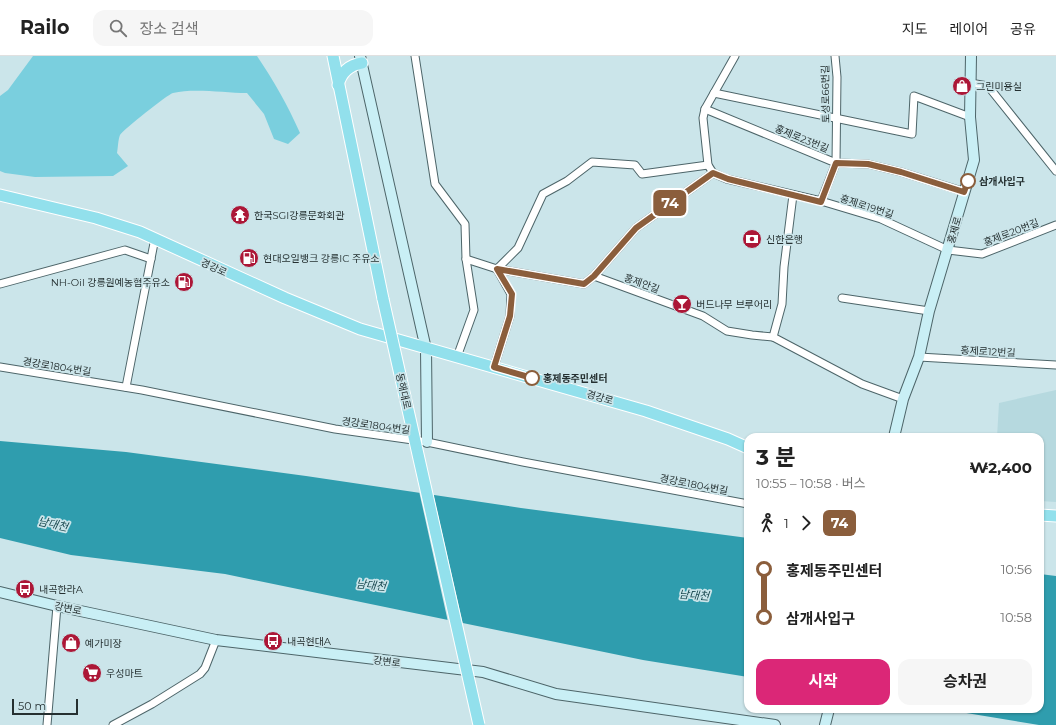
<!DOCTYPE html>
<html lang="ko">
<meta charset="utf-8">
<style>
:root{--surface:#fff;--page:#f6f6f6;--text:#222;--muted:#767676;--line:#e0e0e0;--accent:#db2777}
body{margin:0;font-family:Montserrat,"Noto Sans KR",sans-serif;background:var(--page);color:var(--text);height:100vh;display:flex;flex-direction:column;font-size:15px;white-space:nowrap}
*{box-sizing:border-box;margin:0}
p{font-size:13px;color:var(--muted)}
.icon{flex:none;width:22px;height:22px;fill:none;stroke:currentColor;stroke-width:2;stroke-linecap:round;stroke-linejoin:round}
.map{position:relative;flex:1;overflow:hidden}
.drawer{position:absolute;left:744px;top:377px;width:300px;height:280px;display:flex;flex-direction:column;background:var(--surface);border-radius:12px;box-shadow:0 1px 3px #0004}
.drawer>*{flex:none}
.badge{padding:0 8px;border-radius:6px;font-size:14px;line-height:26px}
.scale{position:absolute;left:12px;bottom:10px;width:66px;box-sizing:border-box;padding-left:4px;border:2px solid #253031;border-top:0;font-size:11px;line-height:14px;white-space:nowrap;color:#253031;-webkit-text-stroke:3px #cbe5ea;paint-order:stroke}
.map>.badge{position:absolute;translate:-50% -50%;box-shadow:0 0 0 2px #fff}
.legs{display:flex;align-items:center;gap:6px;height:44px;padding:0 12px;font-size:13px}
.legs p{margin-inline-start:auto}
.headline{display:flex;align-items:center;justify-content:space-between;height:68px;padding:0 12px}
h1{font-size:22px;font-weight:700;line-height:30px}
.primary-button{display:flex;gap:8px;margin-top:auto;padding:8px 12px}
.primary-button a{flex:1;height:46px;border-radius:12px;background:var(--accent);color:#fff;font-size:16px;font-weight:700;line-height:46px;text-align:center}
.primary-button a+a{background:var(--page);color:var(--text)}
ul{padding:0 12px;list-style:none}
li{display:flex;align-items:center;gap:14px;height:48px;font-size:15px}
li i{display:grid;place-items:center;width:6px;height:100%;margin:0 5px;background:currentColor}
li i::after{content:'';width:10px;height:10px;margin:-5px;border:3px solid;border-radius:50%;background:var(--surface)}
li p{margin-inline-start:auto}
li:first-child i{background:linear-gradient(#0000 50%,currentColor 0)}
li:last-child i{background:linear-gradient(currentColor 50%,#0000 0)}
header{display:flex;align-items:center;gap:24px;box-sizing:border-box;height:56px;padding:0 20px;background:var(--surface);border-bottom:1px solid var(--line)}
header strong{font-size:19px}
nav{display:flex;gap:22px;margin-inline-start:auto;font-size:14px}
.search{width:280px;height:36px;background:var(--page);display:flex;align-items:center;gap:10px;box-sizing:border-box;padding:0 14px;border-radius:12px;color:var(--muted);font-size:15px}
.map>svg:first-child{display:block}
.built{fill:#b6d9df}
.green{fill:#7acfde}
.water{fill:#2f9dae}
.pier{fill:#cbe5ea}
.lines{fill:none;stroke-linecap:round;stroke-linejoin:round}
.street-casing{stroke:#4d6569;stroke-width:9}
.secondary-casing{stroke:#4d6569;stroke-width:12}
.primary-casing{stroke:#fff;stroke-width:13}
.street{stroke:#fff;stroke-width:7}
.secondary{stroke:#c9eff5;stroke-width:10}
.primary{stroke:#92e0ec;stroke-width:11}
.primary-bridge-casing{stroke:#fff;stroke-width:13;stroke-linecap:butt}
.primary-bridge{stroke:#92e0ec;stroke-width:11}
.line-1-casing{stroke:#fff;stroke-width:9}
.line-1{stroke:#8b5e3c;stroke-width:6}
.stop-1-dot{fill:#fff;stroke:#8b5e3c;stroke-width:2}
.labels{text-anchor:middle;stroke-width:3.5;stroke-linejoin:round;paint-order:stroke}
.poi-label{font-size:10px;fill:#253031;stroke:#cbe5ea;text-anchor:start}
.street-label{font-size:10px;fill:#253031;stroke:#cbe5ea}
.stop-label{font-size:10px;font-weight:bold;fill:#253031;stroke:#cbe5ea;text-anchor:start}
.water-label{font-size:11px;font-style:italic;fill:#1a4950;stroke:#cbe5ea}
</style>
<header>
<strong>Railo</strong>
<div class="search"><svg class="icon" aria-label="search" viewBox="0 0 24 24"><circle cx="10" cy="10" r="6"/><path d="M15 15l6 6"/></svg>장소 검색</div>
<nav><a>지도</a><a>레이어</a><a>공유</a></nav>
</header>
<div class="map">
<svg width="1056" height="669" viewBox="0 0 1056 669">
<rect width="100%" height="100%" fill="#cbe5ea"/>
<path class="built" d="M1056 334V446L1040 445V381H997L999 347Z"/>
<path class="green" d="M33 0H257C274 25 288 50 300 77L288 88 274 83 264 58 247 37C224 37 194 32 173 37 168 38 123 74 120 79 118 84 118 92 117 97L128 110 113 120 35 121 5 117 0 115V40L8 34Z"/>
<g class="water">
<path d="M0 385 126 396 306 420 521 452 748 482V621L643 604 225 518 71 499 0 482Z"/>
<path d="M1040 518 1056 520V669H1039L942 653H1040Z"/>
</g>
<path class="pier" d="M419 435 433 437 463 569 448 566Z"/>
<g class="lines">
<defs>
<g id="street">
<path d="M415 0 435 128 465 168 466 203 474 254 457 301"/>
<path d="M735 0 705 53 703 62 708 109 713 117 727 123 821 145 881 163 948 194 982 198 1056 169"/>
<path d="M970 27 988 30 1056 115"/>
<path d="M714 37 912 78 914 40 970 61"/>
<path d="M705 53 836 107 868 108 901 116 965 136"/>
<path d="M793 139 784 211 782 248 773 281 862 328 903 343"/>
<path d="M821 145 836 107 837 21 835 0"/>
<path d="M466 203 497 213 584 228 594 220 636 172 713 117"/>
<path d="M594 220 703 260 727 275 752 279 773 281"/>
<path d="M0 228 125 194 151 203"/>
<path d="M842 242 929 255"/>
<path d="M919 301 1056 309"/>
<path d="M0 311 142 334 335 373 427 386 523 406 748 448"/>
<path d="M494 311 510 260 511 238 497 213 518 192 543 138 567 125 592 106 635 109 642 118 708 109"/>
<path d="M126 331 155 182"/>
<path d="M47 669 57 550"/>
<path d="M113 669 152 648 200 618 205 612 216 584"/>
</g>
<g id="secondary">
<path d="M360 0 426 293 427 386"/>
<path d="M894 381 903 343 919 301 929 255 974 104 970 61 971 0"/>
<path d="M0 536 57 550 216 584 483 616 556 638 775 669"/>
<path d="M825 669 829 653"/>
</g>
<g id="primary">
<path d="M333 0 383 243"/>
<path d="M338 29C341 17 349 9 362 7"/>
<path d="M0 139 96 162 140 176 285 242 360 273 646 355 728 383 748 392"/>
<path d="M1040 459 1056 460"/>
</g>
</defs>
<use href="#street" class="street-casing"/>
<use href="#secondary" class="secondary-casing"/>
<use href="#primary" class="primary-casing"/>
<use href="#street" class="street"/>
<use href="#secondary" class="secondary"/>
<use href="#primary" class="primary"/>
<defs>
<path id="primary-bridge" d="M383 243 479 669"/>
</defs>
<use href="#primary-bridge" class="primary-bridge-casing"/>
<use href="#primary-bridge" class="primary-bridge"/>
</g>
<g class="lines">
<defs>
<path id="line-1" d="M532 322 494 311 510 260 512 238 497 213 584 228 594 220 636 172 713 117 728 123 821 146 836 107 868 108 901 116 964 136 968 125"/>
</defs>
<use href="#line-1" class="line-1-casing"/>
<use href="#line-1" class="line-1"/>
</g>
<defs>
<symbol id="shop-disc" viewBox="-11 -11 22 22"><circle r="9.5" fill="#ac1737" stroke="#cbe5ea"/><path d="M-5-2.5h2.3a2.7 3.5 0 0 1 5.4 0H5L5.5 6h-11ZM-1.5-2.5h3a1.5 2.3 0 0 0-3 0Z" fill="#fff"/></symbol>
<symbol id="temple-disc" viewBox="-11 -11 22 22"><circle r="9.5" fill="#ac1737" stroke="#cbe5ea"/><path d="M0-6L5-2H3V0L6.5 2.5H4V6H1.5V3h-3V6H-4V2.5H-6.5L-3 0V-2H-5Z" fill="#fff"/></symbol>
<symbol id="bank-disc" viewBox="-11 -11 22 22"><circle r="9.5" fill="#ac1737" stroke="#cbe5ea"/><path d="M-6-4H6V4H-6ZM0-2.3a2.3 2.3 0 1 0 0 4.6a2.3 2.3 0 1 0 0-4.6Z" fill="#fff"/></symbol>
<symbol id="fuel-disc" viewBox="-11 -11 22 22"><circle r="9.5" fill="#ac1737" stroke="#cbe5ea"/><path d="M-5.5-6h7V0h2V4h1.3V-2.5L3-4.5l.8-.8L6-3V5H2.5V1h-1V6h-7ZM-4.2-4.7v3.2H.2V-4.7Z" fill="#fff"/></symbol>
<symbol id="bar-disc" viewBox="-11 -11 22 22"><circle r="9.5" fill="#ac1737" stroke="#cbe5ea"/><path d="M-6-5H6L.8 .8V4.5H3.5V6h-7V4.5H-.8V.8Z" fill="#fff"/></symbol>
<symbol id="bus-disc" viewBox="-11 -11 22 22"><circle r="9.5" fill="#ac1737" stroke="#cbe5ea"/><path d="M-5-6H5V4H4V6H2V4H-2V6H-4V4H-5ZM-3.5-4V0h7V-4ZM-3.5 1.2v1.5H-2V1.2ZM2 1.2v1.5H3.5V1.2Z" fill="#fff"/></symbol>
<symbol id="supermarket-disc" viewBox="-11 -11 22 22"><circle r="9.5" fill="#ac1737" stroke="#cbe5ea"/><path d="M-6-5.5h2.5l.6 2H6L4.5 2H-2.5L-4.4-4H-6ZM-1.5 3.2a1.3 1.3 0 1 0 .1 0ZM3 3.2a1.3 1.3 0 1 0 .1 0Z" fill="#fff"/></symbol>
</defs>
<g fill-rule="evenodd">
<use href="#shop-disc" x="951" y="19" width="22" height="22"/>
<use href="#temple-disc" x="229" y="148" width="22" height="22"/>
<use href="#bank-disc" x="741" y="172" width="22" height="22"/>
<use href="#fuel-disc" x="238" y="191" width="22" height="22"/>
<use href="#fuel-disc" x="173" y="215" width="22" height="22"/>
<use href="#bar-disc" x="671" y="237" width="22" height="22"/>
<use href="#bus-disc" x="14" y="522" width="22" height="22"/>
<use href="#bus-disc" x="262" y="574" width="22" height="22"/>
<use href="#shop-disc" x="60" y="576" width="22" height="22"/>
<use href="#supermarket-disc" x="81" y="606" width="22" height="22"/>
</g>
<g class="stop-1-dot">
<circle cx="968" cy="125" r="7"/>
<circle cx="532" cy="322" r="7"/>
</g>
<g class="labels">
<g class="poi-label">
<text x="976" y="34">그린미용실</text>
<text x="254" y="163">한국SGI강릉문화회관</text>
<text x="766" y="187">신한은행</text>
<text x="263" y="206">현대오일뱅크 강릉IC 주유소</text>
<text x="170" y="230" text-anchor="end">NH-Oil 강릉원예농협주유소</text>
<text x="696" y="252">버드나무 브루어리</text>
<text x="39" y="537">내곡한라A</text>
<text x="287" y="589">내곡현대A</text>
<text x="85" y="591">예가미장</text>
<text x="106" y="621">우성마트</text>
</g>
<g class="street-label">
<text transform="translate(825 38) rotate(-91)" y="4">토성로66번길</text>
<text transform="translate(802 82) rotate(22)" y="4">홍제로23번길</text>
<text transform="translate(867 150) rotate(18)" y="4">홍제로19번길</text>
<text transform="translate(954 174) rotate(-74)" y="4">홍제로</text>
<text transform="translate(1011 176) rotate(-21)" y="4">홍제로20번길</text>
<text transform="translate(214 211) rotate(25)" y="4">경강로</text>
<text transform="translate(642 227) rotate(20)" y="4">홍제안길</text>
<text transform="translate(988 295) rotate(3)" y="4">홍제로12번길</text>
<text transform="translate(57 310) rotate(9)" y="4">경강로1804번길</text>
<text transform="translate(404 335) rotate(77)" y="4">동해대로</text>
<text transform="translate(600 341) rotate(16)" y="4">경강로</text>
<text transform="translate(376 369) rotate(8)" y="4">경강로1804번길</text>
<text transform="translate(694 428) rotate(11)" y="4">경강로1804번길</text>
<text transform="translate(68 552) rotate(12)" y="4">강변로</text>
<text transform="translate(387 605) rotate(7)" y="4">강변로</text>
</g>
<g class="stop-label">
<text x="979" y="129">삼개사입구</text>
<text x="543" y="326">홍제동주민센터</text>
</g>
<g class="water-label">
<text transform="translate(53 468) rotate(12)" y="4">남대천</text>
<text transform="translate(371 529) rotate(6)" y="4">남대천</text>
<text transform="translate(694 539) rotate(4)" y="4">남대천</text>
</g>
</g>
</svg>
<div class="scale">50 m</div>
<b class="badge" style="left:670px;top:147px;background:#8b5e3c;color:#fff">74</b>
<section class="drawer">
<div class="headline"><div><h1>3 분</h1><p>10:55 – 10:58 · 버스</p></div><b>₩2,400</b></div>
<div class="legs"><svg class="icon" aria-label="walk" viewBox="0 0 24 24"><circle cx="13" cy="4" r="2"/><path d="M13 8l-2 6 4 7M11 14l-3 7M7 12l3-4h3l4 4"/></svg>1<svg class="icon" aria-label="forward" viewBox="0 0 24 24"><path d="M9 5l7 7-7 7"/></svg><b class="badge" style="background:#8b5e3c;color:#fff">74</b></div>
<ul>
<li><i style="color:#8b5e3c"></i><b>홍제동주민센터</b><p>10:56</p></li>
<li><i style="color:#8b5e3c"></i><b>삼개사입구</b><p>10:58</p></li>
</ul>
<div class="primary-button"><a>시작</a><a>승차권</a></div>
</section>
</div>
